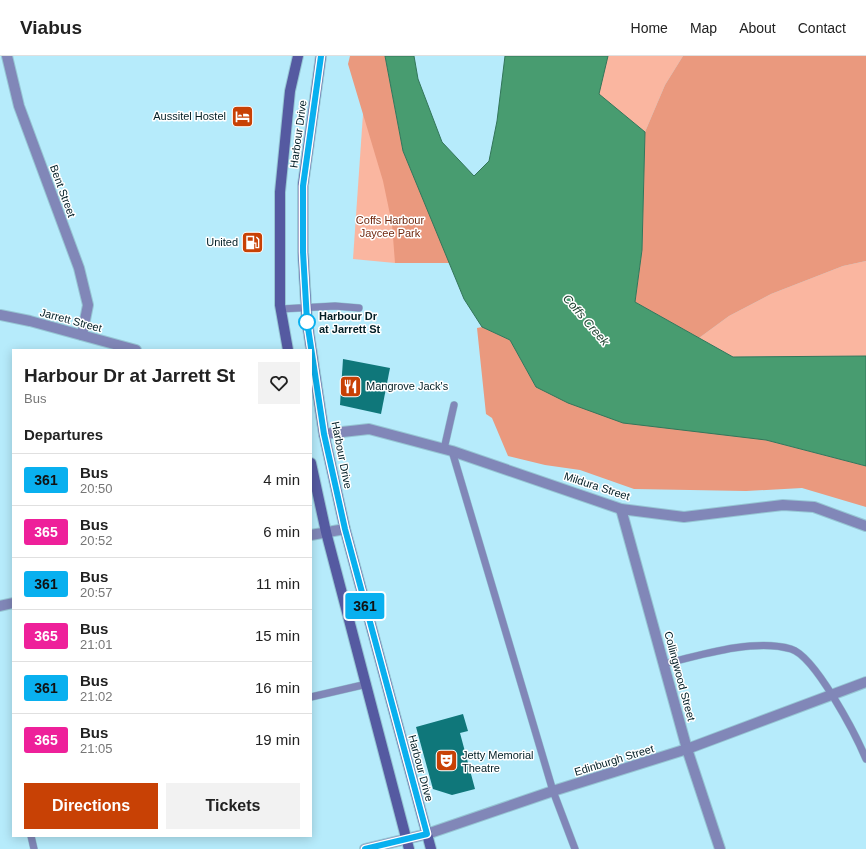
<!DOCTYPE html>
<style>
:root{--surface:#fff;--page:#f2f2f2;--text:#222;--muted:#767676;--line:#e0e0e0;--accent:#c84105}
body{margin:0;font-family:Arial,sans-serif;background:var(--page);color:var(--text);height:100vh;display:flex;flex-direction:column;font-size:15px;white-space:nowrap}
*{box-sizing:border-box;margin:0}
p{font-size:13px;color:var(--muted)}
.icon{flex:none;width:22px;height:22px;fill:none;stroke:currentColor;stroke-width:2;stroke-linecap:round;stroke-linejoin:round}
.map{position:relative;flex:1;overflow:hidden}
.panel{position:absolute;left:12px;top:293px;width:300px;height:488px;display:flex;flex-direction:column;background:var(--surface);border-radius:0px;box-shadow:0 2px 10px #0003}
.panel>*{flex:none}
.badge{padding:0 8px;border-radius:3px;font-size:14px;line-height:26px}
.map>.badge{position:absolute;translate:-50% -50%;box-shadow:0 0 0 2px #fff}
h2{padding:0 12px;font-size:15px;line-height:36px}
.round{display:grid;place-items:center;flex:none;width:42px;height:42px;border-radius:0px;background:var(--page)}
.headline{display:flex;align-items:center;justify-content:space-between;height:68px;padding:0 12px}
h1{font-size:19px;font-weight:600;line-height:30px}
.button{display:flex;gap:8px;margin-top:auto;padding:8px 12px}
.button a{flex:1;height:46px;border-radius:0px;background:var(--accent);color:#fff;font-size:16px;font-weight:600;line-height:46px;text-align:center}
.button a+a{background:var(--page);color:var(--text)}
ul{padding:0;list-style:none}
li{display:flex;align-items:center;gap:12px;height:52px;padding:0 12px;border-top:1px solid var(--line)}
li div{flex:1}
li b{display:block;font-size:15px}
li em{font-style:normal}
li .badge{min-width:44px;font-weight:700;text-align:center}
header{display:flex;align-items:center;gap:24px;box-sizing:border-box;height:56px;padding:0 20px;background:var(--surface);border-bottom:1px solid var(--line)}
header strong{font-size:19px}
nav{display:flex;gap:22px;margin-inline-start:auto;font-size:14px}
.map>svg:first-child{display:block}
.green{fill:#fab6a0}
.forest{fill:#ea997e}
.water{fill:#489c70;stroke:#33765a}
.building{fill:#0f777a}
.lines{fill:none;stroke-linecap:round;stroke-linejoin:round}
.lane-casing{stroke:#96c6d4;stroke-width:8}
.street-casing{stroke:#96c6d4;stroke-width:12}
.secondary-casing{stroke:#96c6d4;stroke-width:12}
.lane{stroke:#8187b8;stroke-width:7}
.street{stroke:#8187b8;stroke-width:10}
.secondary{stroke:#555aa1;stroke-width:10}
.line-casing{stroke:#fff;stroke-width:9}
.line{stroke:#09b0ef;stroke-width:6}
.stop-dot{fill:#fff;stroke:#09b0ef;stroke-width:2}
.labels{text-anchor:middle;stroke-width:3;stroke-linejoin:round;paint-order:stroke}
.poi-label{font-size:11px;fill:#021e25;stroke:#fff;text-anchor:end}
.street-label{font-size:11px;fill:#021e25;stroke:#fff}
.park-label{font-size:11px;fill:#71280f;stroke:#fff}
.stop-label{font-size:11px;font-weight:bold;fill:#021e25;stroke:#fff;text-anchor:start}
.water-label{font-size:12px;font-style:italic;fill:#183d2a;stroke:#fff}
</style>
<header>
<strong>Viabus</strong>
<nav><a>Home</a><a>Map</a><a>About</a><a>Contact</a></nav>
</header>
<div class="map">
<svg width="866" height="793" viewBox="0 0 866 793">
<rect width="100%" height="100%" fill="#b6ebfb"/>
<g class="green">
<path d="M367 0 442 206 395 207 353 203Z"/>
<path d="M608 0H683L665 29 645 76 598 38Z"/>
<path d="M866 205V300L733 301 699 282 729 260 771 238 843 210Z"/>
</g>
<g class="forest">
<path d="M350 0H385L403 95 450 207H395L392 168 383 125 348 8Z"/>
<path d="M683 0H866V205L843 210 771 238 729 260 699 282 635 246 642 194 645 76 665 29Z"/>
<path d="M482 271 510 284 536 331 766 384 866 410V451L802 432 746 435 634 433 580 414 545 409 508 400 492 362 486 358 477 272Z"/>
</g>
<path class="water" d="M385 0H414L418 23 442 86 474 120 489 105 497 65 505 0H608L599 38 645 76 642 194 635 246 733 301 866 300V410L766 384 623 367 568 347 536 331 510 284 482 271 464 243 403 95Z"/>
<g class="building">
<path d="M343 303 390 312 381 358 340 349Z"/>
<path d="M463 658 468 675 460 677 475 733 452 739 433 733 416 671Z"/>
</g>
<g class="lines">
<defs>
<g id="lane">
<path d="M281 253 335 250 359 252"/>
<path d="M444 393 454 349"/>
<path d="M452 395 553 735 575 793"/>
<path d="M664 608C700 599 755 582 791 593 815 600 856 679 866 703"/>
<path d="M311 641 367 628"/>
<path d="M31 780 34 793"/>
</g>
<g id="street">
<path d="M7 0 19 50 79 212 88 249 82 279"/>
<path d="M0 259 30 265 136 294"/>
<path d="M324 378 369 373 388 378 452 395 621 453 684 461 783 449 814 451 866 470"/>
<path d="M621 453 687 693 720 793"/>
<path d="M311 479 345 473"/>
<path d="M0 550 13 547"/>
<path d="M365 793 427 778 553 735 687 693 866 626"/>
</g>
<g id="secondary">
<path d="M321 0 303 129V196L307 265 324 378 345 473 431 793"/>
<path d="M288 294 280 249V136L290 35 298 0"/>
<path d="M311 407 326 476 409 793"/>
</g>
</defs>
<use href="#lane" class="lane-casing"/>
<use href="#street" class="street-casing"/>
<use href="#secondary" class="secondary-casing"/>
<use href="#lane" class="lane"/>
<use href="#street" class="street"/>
<use href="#secondary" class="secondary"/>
</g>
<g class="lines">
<defs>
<path id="line" d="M321 0 303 130V196L307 265 324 378 345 473 427 778 365 793"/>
</defs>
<use href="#line" class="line-casing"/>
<use href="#line" class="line"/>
</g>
<defs>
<symbol id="hotel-square" viewBox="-11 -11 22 22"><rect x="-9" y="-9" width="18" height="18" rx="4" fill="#c84105" stroke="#fff"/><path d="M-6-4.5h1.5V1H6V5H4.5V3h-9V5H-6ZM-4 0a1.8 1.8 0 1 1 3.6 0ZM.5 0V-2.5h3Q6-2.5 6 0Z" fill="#fff"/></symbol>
<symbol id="fuel-square" viewBox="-11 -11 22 22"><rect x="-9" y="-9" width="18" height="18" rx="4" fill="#c84105" stroke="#fff"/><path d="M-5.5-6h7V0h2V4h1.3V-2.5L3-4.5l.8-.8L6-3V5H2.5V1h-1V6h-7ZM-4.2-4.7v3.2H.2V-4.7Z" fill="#fff"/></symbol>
<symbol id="restaurant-square" viewBox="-11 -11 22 22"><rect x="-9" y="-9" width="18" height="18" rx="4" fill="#c84105" stroke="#fff"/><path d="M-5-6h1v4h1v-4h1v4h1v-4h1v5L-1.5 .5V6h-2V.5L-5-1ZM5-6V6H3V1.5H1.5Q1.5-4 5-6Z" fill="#fff"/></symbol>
<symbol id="theatre-square" viewBox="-11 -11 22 22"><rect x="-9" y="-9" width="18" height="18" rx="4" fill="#c84105" stroke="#fff"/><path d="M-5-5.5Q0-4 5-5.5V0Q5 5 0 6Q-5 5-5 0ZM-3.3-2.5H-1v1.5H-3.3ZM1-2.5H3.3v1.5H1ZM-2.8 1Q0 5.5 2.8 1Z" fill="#fff"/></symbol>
</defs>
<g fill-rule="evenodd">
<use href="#hotel-square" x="230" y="48" width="25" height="25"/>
<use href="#fuel-square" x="240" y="174" width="25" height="25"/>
<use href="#restaurant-square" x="338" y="318" width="25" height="25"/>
<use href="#theatre-square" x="434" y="692" width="25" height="25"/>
</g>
<circle class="stop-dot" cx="307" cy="266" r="8"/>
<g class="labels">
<g class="poi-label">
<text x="226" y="64">Aussitel Hostel</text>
<text x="238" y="190">United</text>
<text x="366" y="334" text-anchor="start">Mangrove Jack's</text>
<text x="462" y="703" text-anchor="start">Jetty Memorial<tspan x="462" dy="13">Theatre</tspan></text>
</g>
<g class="street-label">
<text transform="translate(298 78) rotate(-82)" y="4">Harbour Drive</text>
<text transform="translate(63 135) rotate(70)" y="4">Bent Street</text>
<text transform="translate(71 264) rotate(15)" y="4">Jarrett Street</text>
<text transform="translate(342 399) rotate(79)" y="4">Harbour Drive</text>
<text transform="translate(597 430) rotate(18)" y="4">Mildura Street</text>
<text transform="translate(680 620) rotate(75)" y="4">Collingwood Street</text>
<text transform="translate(614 704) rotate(-17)" y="4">Edinburgh Street</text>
<text transform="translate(421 712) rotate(75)" y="4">Harbour Drive</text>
</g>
<g class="park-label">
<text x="390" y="168">Coffs Harbour<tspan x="390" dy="13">Jaycee Park</tspan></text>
</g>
<g class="stop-label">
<text x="319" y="264">Harbour Dr<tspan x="319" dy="13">at Jarrett St</tspan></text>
</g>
<g class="water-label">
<text transform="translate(586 264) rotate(49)" y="4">Coffs Creek</text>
</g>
</g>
</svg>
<b class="badge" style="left:365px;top:550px;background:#09b0ef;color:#111">361</b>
<section class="panel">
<div class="headline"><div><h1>Harbour Dr at Jarrett St</h1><p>Bus</p></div><a class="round"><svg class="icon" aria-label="heart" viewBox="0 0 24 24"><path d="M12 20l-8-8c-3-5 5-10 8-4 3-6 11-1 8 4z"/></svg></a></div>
<h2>Departures</h2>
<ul>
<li><span class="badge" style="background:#09b0ef;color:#111">361</span><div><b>Bus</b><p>20:50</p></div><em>4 min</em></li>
<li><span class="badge" style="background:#ee209a;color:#fff">365</span><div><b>Bus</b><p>20:52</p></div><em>6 min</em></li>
<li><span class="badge" style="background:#09b0ef;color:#111">361</span><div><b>Bus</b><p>20:57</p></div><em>11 min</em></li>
<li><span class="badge" style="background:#ee209a;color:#fff">365</span><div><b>Bus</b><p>21:01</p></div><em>15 min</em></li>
<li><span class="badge" style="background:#09b0ef;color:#111">361</span><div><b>Bus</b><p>21:02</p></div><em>16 min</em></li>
<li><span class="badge" style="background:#ee209a;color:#fff">365</span><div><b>Bus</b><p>21:05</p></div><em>19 min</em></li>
</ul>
<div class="button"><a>Directions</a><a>Tickets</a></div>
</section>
</div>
